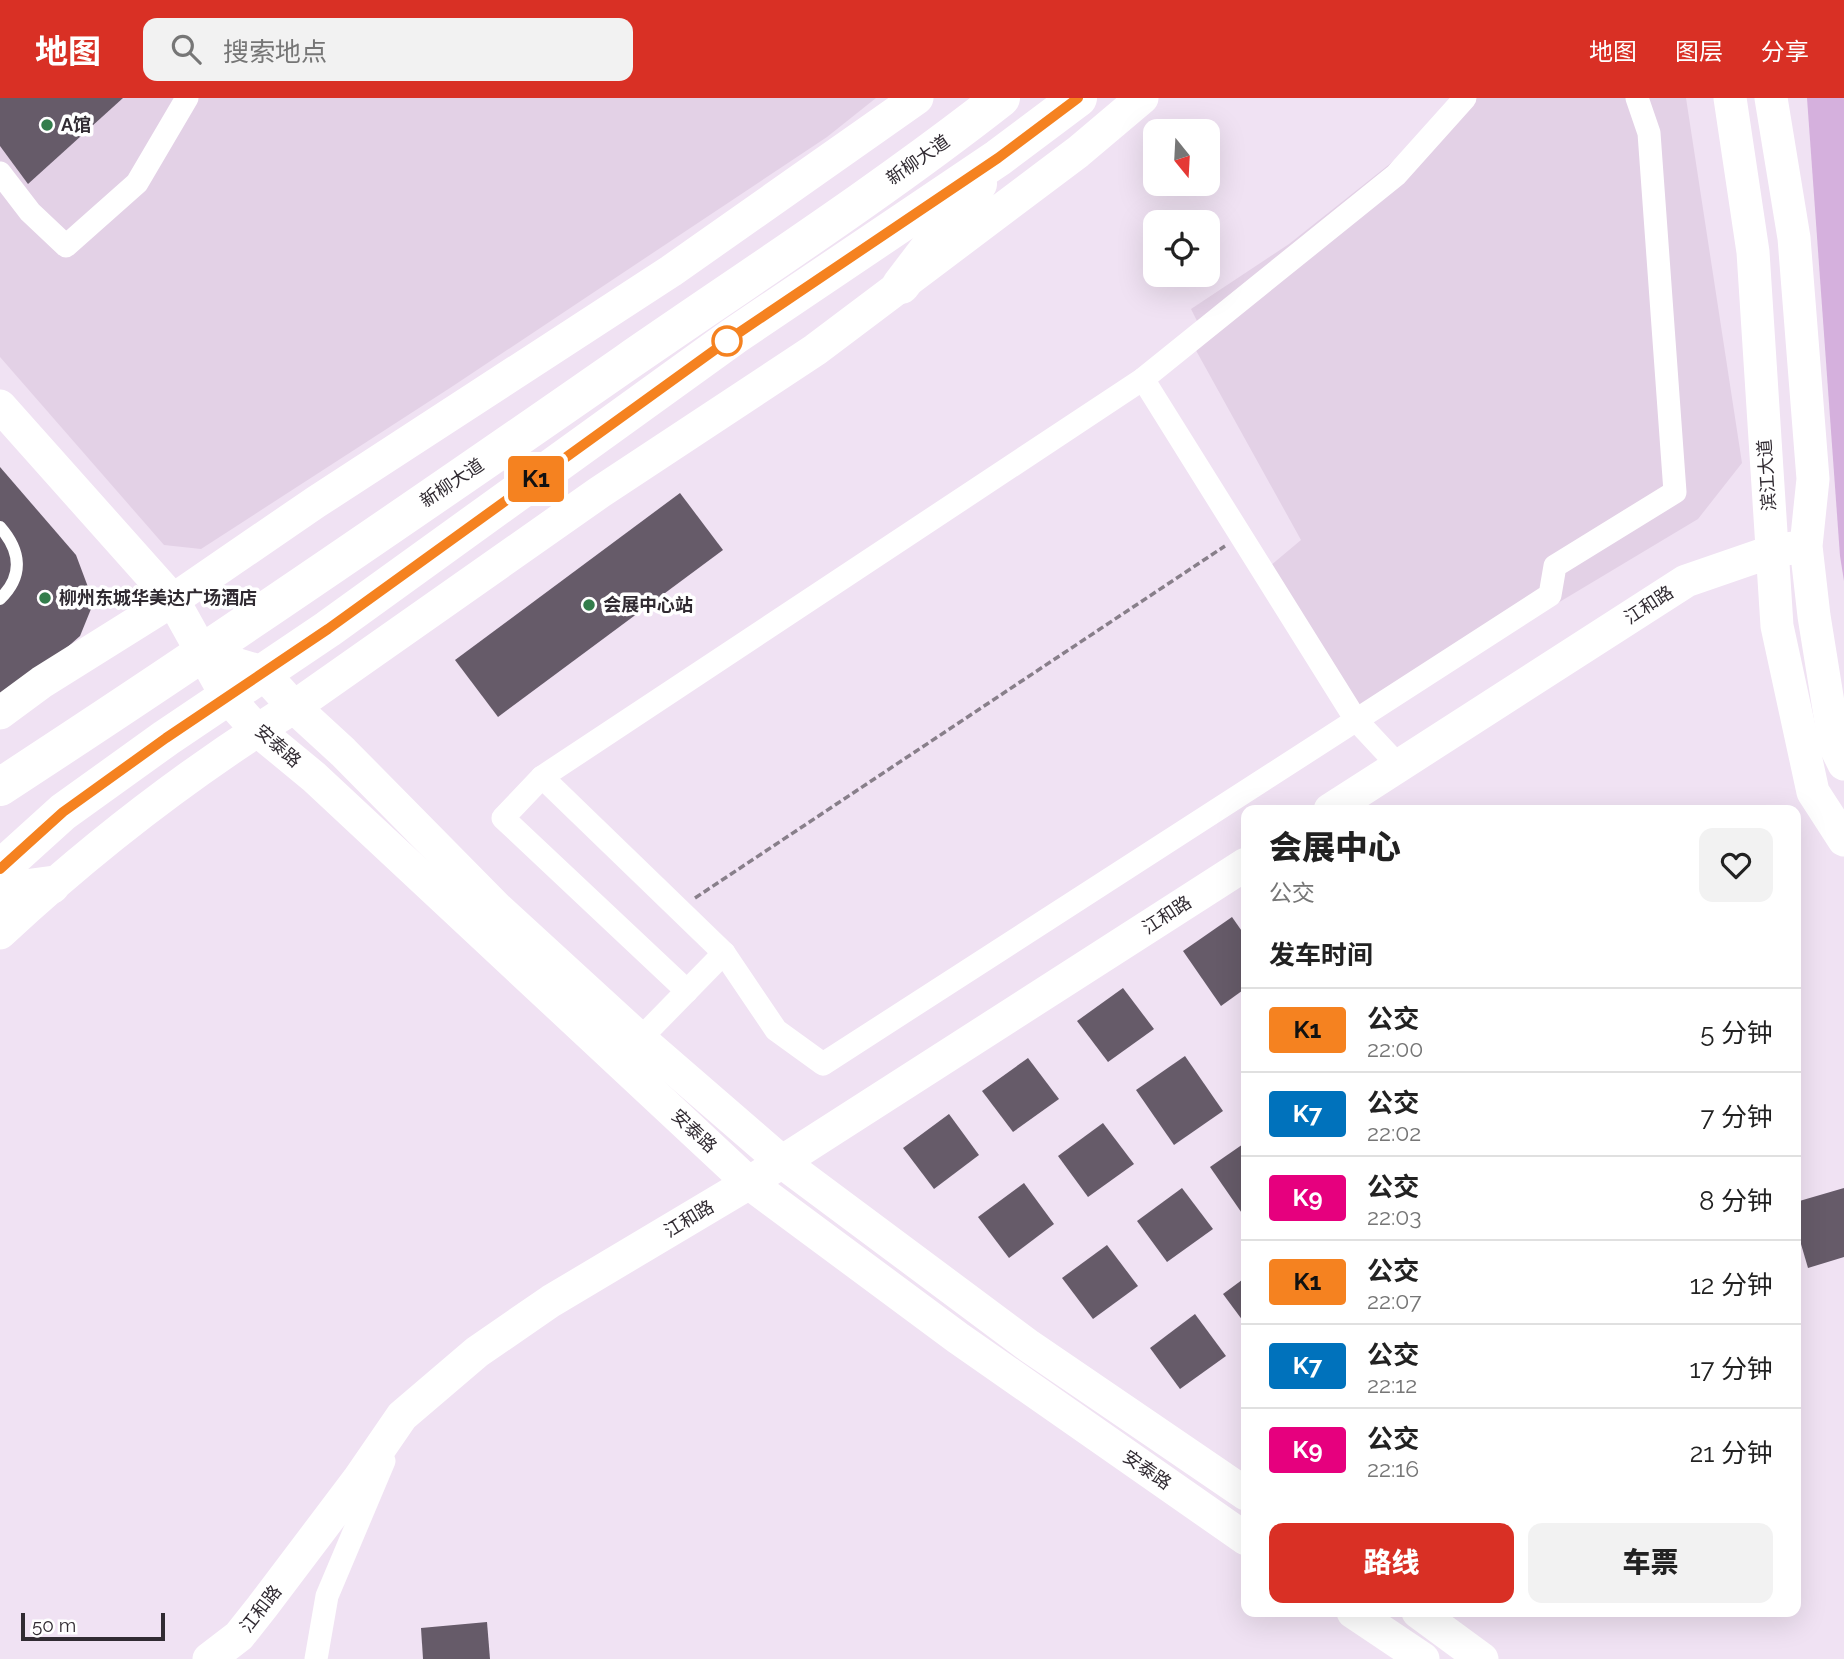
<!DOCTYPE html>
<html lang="zh">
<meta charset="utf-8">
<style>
:root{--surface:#fff;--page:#f2f2f2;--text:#222;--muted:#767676;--line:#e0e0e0;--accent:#d93025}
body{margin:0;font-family:Raleway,"Noto Sans SC",sans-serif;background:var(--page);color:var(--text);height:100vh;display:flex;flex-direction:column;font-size:26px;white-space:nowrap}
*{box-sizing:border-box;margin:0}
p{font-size:23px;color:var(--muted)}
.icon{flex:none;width:38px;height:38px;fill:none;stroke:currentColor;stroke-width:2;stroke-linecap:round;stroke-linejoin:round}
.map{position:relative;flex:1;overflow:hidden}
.sheet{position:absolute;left:1241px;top:707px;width:560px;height:812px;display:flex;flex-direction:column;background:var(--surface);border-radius:14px;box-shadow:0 7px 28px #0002}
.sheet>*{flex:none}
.badge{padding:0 14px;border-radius:5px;font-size:24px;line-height:46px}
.needle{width:46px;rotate:162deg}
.controls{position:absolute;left:1143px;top:21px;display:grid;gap:14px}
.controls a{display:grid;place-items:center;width:77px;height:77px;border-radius:14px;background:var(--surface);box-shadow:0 7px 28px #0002;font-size:35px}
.scale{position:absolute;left:21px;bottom:18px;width:144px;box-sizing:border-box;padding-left:7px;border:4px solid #312b32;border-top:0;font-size:19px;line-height:24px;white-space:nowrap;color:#312b32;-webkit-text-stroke:5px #fff;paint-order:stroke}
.map>.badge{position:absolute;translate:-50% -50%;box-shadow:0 0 0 4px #fff}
h2{padding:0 28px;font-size:26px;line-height:63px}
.round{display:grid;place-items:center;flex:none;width:74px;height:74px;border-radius:14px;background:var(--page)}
.overview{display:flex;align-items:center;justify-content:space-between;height:119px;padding:0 28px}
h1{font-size:33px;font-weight:800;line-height:52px}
.button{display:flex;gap:14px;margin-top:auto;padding:14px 28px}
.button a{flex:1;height:80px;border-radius:14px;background:var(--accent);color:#fff;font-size:28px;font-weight:800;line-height:80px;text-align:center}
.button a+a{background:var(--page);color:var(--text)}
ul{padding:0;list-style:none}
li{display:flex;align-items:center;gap:21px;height:84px;padding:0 28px;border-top:2px solid var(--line)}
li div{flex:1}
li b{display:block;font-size:26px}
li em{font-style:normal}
li .badge{min-width:77px;font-weight:700;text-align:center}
header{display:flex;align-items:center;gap:42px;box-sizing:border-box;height:98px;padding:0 35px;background:var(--accent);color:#fff}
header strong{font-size:33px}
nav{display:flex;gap:38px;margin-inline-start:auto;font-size:24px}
.search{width:490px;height:63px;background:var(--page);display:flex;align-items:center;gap:18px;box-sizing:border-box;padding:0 24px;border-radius:14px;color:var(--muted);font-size:26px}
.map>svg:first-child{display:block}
.built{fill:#e3d1e6}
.green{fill:#d5b0dd}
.building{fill:#665b69}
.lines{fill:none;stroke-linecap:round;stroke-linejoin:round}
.path{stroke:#887f8a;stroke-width:3.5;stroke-dasharray:7 3.5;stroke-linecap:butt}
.lane{stroke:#fff;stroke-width:12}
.street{stroke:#fff;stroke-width:23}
.secondary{stroke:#fff;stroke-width:33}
.highway{stroke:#fff;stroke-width:38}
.line-casing{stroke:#fff;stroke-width:16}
.line{stroke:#f58220;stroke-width:10}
.poi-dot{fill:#337d4b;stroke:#fff;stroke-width:2.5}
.stop-dot{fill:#fff;stroke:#f58220;stroke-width:3.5}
.labels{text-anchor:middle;stroke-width:7;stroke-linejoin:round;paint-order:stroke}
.poi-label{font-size:18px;font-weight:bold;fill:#312b32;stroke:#fff;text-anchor:start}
.street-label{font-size:18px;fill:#312b32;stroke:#fff}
</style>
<header>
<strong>地图</strong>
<div class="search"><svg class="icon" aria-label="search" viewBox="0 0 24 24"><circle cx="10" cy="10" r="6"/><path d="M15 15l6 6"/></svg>搜索地点</div>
<nav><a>地图</a><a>图层</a><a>分享</a></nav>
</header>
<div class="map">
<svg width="1844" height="1561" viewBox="0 0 1844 1561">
<rect width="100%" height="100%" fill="#f0e2f3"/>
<g class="built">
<path d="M0 0H876L827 39 453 288 201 451 164 447 0 259Z"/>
<path d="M1455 0H1686L1742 365 1698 421 1366 620 1270 468 1301 442 1193 247 1205 239 1191 211 1289 146 1425 38Z"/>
</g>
<path class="green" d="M1807 0H1844V483L1840 458Z"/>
<g class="building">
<path d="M0 0H123L28 86 0 48Z"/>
<path d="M0 369 76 457 88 489 91 511 80 538 0 609Z"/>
<path d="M680 395 723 452 498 619 455 562Z"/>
<path d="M1232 819 1246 839V890L1221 908 1183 853Z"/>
<path d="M1123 890 1154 931 1108 964 1077 923Z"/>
<path d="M1185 958 1223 1013 1174 1047 1136 992Z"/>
<path d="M1028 960 1059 1001 1013 1034 982 993Z"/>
<path d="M949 1016 979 1057 934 1091 903 1050Z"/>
<path d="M1103 1025 1134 1066 1088 1099 1058 1058Z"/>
<path d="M1246 1044V1121L1210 1069Z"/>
<path d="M1024 1085 1054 1126 1009 1160 978 1119Z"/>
<path d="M1182 1090 1213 1131 1167 1164 1137 1123Z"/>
<path d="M1844 1090V1159L1808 1170 1796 1129V1104Z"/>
<path d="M1107 1147 1138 1188 1093 1221 1062 1180Z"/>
<path d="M1246 1179V1227L1223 1196Z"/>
<path d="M1195 1216 1226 1258 1180 1291 1150 1250Z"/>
<path d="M487 1524 490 1561H423L421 1530Z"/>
</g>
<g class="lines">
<path class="path" d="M695 800 1225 448"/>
<path class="lane" d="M0 429C21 453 24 478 0 501"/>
<g class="street">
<path d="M0 75 30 114 66 148 137 85 187 0"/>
<path d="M1143 281 1356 622 1399 668"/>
<path d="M542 679 724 855 640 941"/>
<path d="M724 855 776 932 823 966 1550 497 1555 468 1675 394 1649 35 1637 0"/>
<path d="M687 893 503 720 542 679 1143 281 1396 77 1465 0"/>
<path d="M316 1561 327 1498 384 1363"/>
</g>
<g class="secondary">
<path d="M1730 0 1753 154 1777 528 1813 694 1844 742"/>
<path d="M1771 0 1794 140 1813 381 1806 448 1814 518 1835 648 1844 666"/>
<path d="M0 308 173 502 227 599 257 632 314 679 749 1085 958 1240 1246 1441"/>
<path d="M202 556 262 574 294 609 343 654 498 811 640 941 782 1064 1029 1248 1246 1396"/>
<path d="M0 615 42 584 173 502 316 404 671 173 917 0"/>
<path d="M1330 712 1686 483 1773 453 1793 450"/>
<path d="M0 835C90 751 190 674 294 609L600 394 815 252 1078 54 1142 0"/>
<path d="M1353 1514 1423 1561"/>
<path d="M1418 1514 1482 1561"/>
<path d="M209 1561 239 1538 262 1509 358 1382 402 1318 477 1254 551 1203 749 1085 1246 766"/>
</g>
<g class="highway">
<path d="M901 187 978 86"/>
<path d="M0 689C212 551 420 408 627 264 753 177 881 94 1001 0"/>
<path d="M0 771 63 714 166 640 328 531 734 238 998 60 1078 0"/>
<path d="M0 794 51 787"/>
</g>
</g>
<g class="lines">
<defs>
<path id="line" d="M0 771 63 714 166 640 328 531 734 238 998 60 1078 0"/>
</defs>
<use href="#line" class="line-casing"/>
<use href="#line" class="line"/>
</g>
<g class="poi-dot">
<circle cx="47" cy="27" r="7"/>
<circle cx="45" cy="500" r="7"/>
<circle cx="589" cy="507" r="7"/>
</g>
<circle class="stop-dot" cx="727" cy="243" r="14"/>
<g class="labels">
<g class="poi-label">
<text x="61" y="33">A馆</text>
<text x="59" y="506">柳州东城华美达广场酒店</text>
<text x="603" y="513">会展中心站</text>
</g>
<g class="street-label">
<text transform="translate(918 62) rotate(-35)" y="6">新柳大道</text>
<text transform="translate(1767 377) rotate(-94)" y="6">滨江大道</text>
<text transform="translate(452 385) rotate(-34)" y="6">新柳大道</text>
<text transform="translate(1649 507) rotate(-33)" y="6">江和路</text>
<text transform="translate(278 648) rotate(41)" y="6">安泰路</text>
<text transform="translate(1167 817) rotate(-33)" y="6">江和路</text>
<text transform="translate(694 1033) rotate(43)" y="6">安泰路</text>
<text transform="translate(689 1121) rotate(-31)" y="6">江和路</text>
<text transform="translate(1147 1372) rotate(35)" y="6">安泰路</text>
<text transform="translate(261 1511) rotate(-52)" y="6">江和路</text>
</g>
</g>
</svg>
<div class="controls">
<a><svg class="needle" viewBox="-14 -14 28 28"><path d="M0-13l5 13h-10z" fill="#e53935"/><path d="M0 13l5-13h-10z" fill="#767676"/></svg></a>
<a><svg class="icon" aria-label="locate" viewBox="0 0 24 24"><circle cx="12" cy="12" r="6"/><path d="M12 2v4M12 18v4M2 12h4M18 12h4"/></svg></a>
</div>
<div class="scale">50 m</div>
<b class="badge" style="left:536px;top:381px;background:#f58220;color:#111">K1</b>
<section class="sheet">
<div class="overview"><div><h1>会展中心</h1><p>公交</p></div><a class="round"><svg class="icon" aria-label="heart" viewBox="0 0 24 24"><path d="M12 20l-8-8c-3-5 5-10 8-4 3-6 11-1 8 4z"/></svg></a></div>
<h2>发车时间</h2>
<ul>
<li><span class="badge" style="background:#f58220;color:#111">K1</span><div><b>公交</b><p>22:00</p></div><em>5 分钟</em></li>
<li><span class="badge" style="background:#0072bc;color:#fff">K7</span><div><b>公交</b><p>22:02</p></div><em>7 分钟</em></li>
<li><span class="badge" style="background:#e6007e;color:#fff">K9</span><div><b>公交</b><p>22:03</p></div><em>8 分钟</em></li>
<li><span class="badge" style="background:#f58220;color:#111">K1</span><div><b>公交</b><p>22:07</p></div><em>12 分钟</em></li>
<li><span class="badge" style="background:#0072bc;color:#fff">K7</span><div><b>公交</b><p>22:12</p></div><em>17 分钟</em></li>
<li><span class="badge" style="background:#e6007e;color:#fff">K9</span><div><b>公交</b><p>22:16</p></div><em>21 分钟</em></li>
</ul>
<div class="button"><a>路线</a><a>车票</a></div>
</section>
</div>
